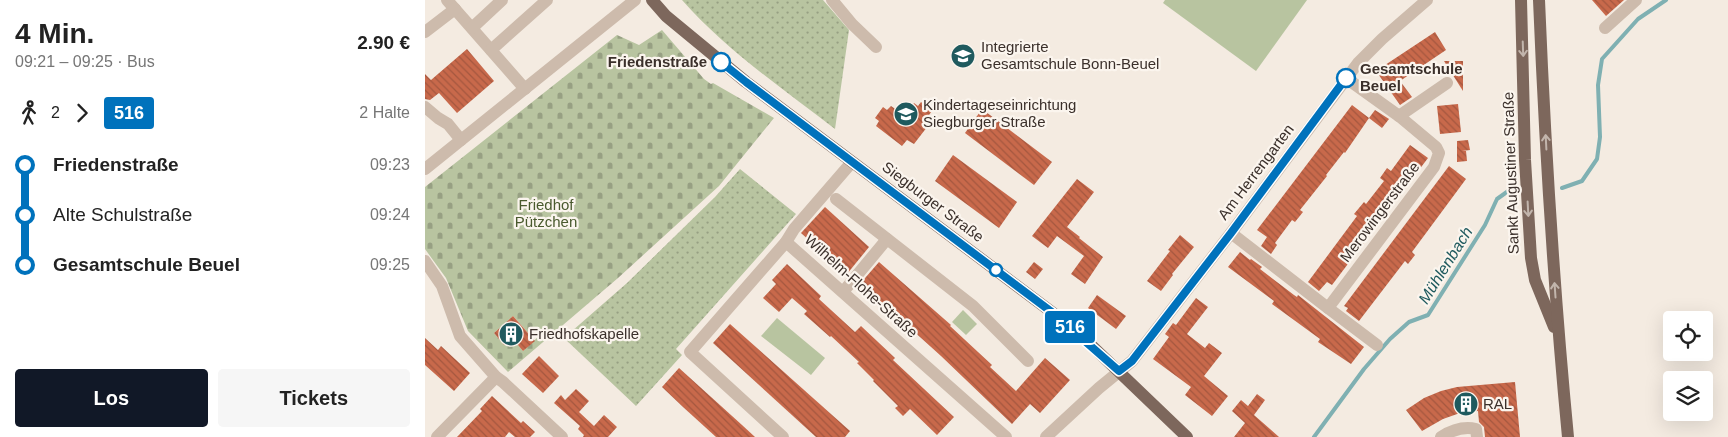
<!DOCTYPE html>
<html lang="de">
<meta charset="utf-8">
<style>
:root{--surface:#fff;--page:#f6f6f6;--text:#222;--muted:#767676;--accent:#111827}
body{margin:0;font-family:Helvetica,sans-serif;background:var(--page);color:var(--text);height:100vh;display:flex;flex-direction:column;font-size:19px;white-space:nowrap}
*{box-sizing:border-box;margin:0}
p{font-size:16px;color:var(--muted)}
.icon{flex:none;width:28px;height:28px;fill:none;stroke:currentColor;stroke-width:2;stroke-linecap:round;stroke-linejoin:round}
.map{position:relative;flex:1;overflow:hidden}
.side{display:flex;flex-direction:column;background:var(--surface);width:425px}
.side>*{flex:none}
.badge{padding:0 10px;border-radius:4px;font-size:18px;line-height:32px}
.fabs{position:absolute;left:1238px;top:311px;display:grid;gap:10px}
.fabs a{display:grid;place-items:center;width:50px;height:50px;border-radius:5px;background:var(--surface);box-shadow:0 5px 20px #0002;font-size:25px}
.map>.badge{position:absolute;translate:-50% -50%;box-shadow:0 0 0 2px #fff}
.legs{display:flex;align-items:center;gap:8px;height:55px;padding:0 15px;font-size:16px}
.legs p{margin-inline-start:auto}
.headline{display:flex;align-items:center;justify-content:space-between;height:85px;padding:0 15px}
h1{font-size:28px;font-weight:700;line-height:38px}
.cta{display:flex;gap:10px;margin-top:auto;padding:10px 15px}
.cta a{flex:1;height:58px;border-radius:5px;background:var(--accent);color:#fff;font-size:20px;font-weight:700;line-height:58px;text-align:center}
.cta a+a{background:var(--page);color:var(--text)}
ul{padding:0 15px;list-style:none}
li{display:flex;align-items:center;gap:18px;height:50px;font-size:19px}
li i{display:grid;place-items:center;width:8px;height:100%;margin:0 6px;background:currentColor}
li i::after{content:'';width:12px;height:12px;margin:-6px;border:4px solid;border-radius:50%;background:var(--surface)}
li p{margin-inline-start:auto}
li:first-child i{background:linear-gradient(#0000 50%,currentColor 0)}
li:last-child i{background:linear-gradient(currentColor 50%,#0000 0)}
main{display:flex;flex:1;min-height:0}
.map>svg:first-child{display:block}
.grass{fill:url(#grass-dots)}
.cemetery{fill:url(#cemetery-stones);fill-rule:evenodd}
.park{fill:#b8c4a0}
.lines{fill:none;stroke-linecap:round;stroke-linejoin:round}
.stream{stroke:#7fb0b2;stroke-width:4}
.building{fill:url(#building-back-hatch)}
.minor{stroke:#cdbbac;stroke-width:12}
.major{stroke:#7d675c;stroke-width:12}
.oneway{stroke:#c2b5ac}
.line-1-casing{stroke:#fff;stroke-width:11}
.line-1{stroke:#0072bc;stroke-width:8}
.stop-1-dot{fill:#fff;stroke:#0072bc;stroke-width:2.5}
.labels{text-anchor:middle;stroke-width:4.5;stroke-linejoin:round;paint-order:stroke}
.poi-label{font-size:15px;fill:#3b302b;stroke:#fbf5ee;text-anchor:start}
.stop-label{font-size:15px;font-weight:bold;fill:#3b302b;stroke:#fbf5ee;text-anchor:end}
.street-label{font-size:15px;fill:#3b302b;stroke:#fbf5ee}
.park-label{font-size:15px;fill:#4a5a2e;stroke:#fbf5ee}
.water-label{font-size:16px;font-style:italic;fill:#1f5a5e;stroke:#fbf5ee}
</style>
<main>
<section class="side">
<div class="headline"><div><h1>4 Min.</h1><p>09:21 – 09:25 · Bus</p></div><b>2.90 €</b></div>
<div class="legs"><svg class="icon" aria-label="walk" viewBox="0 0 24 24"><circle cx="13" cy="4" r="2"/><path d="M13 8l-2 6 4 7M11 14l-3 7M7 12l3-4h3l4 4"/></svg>2<svg class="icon" aria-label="forward" viewBox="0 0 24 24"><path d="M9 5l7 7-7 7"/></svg><b class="badge" style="background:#0072bc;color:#fff">516</b><p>2 Halte</p></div>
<ul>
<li><i style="color:#0072bc"></i><b>Friedenstraße</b><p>09:23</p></li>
<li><i style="color:#0072bc"></i><span>Alte Schulstraße</span><p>09:24</p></li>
<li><i style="color:#0072bc"></i><b>Gesamtschule Beuel</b><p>09:25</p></li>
</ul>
<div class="cta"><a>Los</a><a>Tickets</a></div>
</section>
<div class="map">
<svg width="1303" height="437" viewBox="0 0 1303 437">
<defs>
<pattern id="grass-dots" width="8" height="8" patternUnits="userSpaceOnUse" patternTransform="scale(1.25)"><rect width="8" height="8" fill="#b8c4a0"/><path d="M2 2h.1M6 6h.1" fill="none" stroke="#97a083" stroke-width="1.8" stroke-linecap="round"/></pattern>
<pattern id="cemetery-stones" width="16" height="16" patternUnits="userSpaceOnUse" patternTransform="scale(1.25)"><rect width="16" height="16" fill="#b8c4a0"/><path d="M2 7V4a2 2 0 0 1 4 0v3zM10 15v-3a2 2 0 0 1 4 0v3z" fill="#97a083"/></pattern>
<pattern id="building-back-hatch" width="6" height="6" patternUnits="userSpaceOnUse" patternTransform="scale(1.25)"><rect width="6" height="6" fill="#c8694b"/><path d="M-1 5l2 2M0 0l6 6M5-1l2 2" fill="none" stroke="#a4573f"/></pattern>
</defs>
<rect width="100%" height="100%" fill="#f4ebe1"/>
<g class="grass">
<path d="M257 0H398L424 30 410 129C357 88 301 50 257 0Z"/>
<path d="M315 169 371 214 251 349 257 355 211 406 139 338 202 283 290 197Z"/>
</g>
<path class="cemetery" d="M237 30 279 79 286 84 288 83 349 118 294 186 193 278 83 372 43 331 21 278 0 249V187L192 35 214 45ZM88 316 104 334 108 331 113 337 98 351 87 338 79 345 69 333Z"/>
<g class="park">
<path d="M740 0H882L831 71 738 3Z"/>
<path d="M538 310 552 324 541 335 527 322Z"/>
<path d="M352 318 400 358 386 375 336 336Z"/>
</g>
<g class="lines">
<g class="stream">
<path d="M1137 188 1157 181 1172 159 1175 137 1173 85 1177 59 1213 19 1241 0"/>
<path d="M889 437 939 369 965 339 984 322 1003 315 1060 225 1072 199 1086 189"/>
</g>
</g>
<g class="building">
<path d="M1167 0H1199L1181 16Z"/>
<path d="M1010 32 1021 50 975 81 987 97 975 105 951 71Z"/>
<path d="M42 49 69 81 32 113 14 93 5 100 0 99V74L6 80Z"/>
<path d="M1019 61H1038V91Z"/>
<path d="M496 102 507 111 504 115 509 118 489 144 482 140 477 146 451 126 454 121 450 118 458 107 462 110 466 106 479 115 489 103 493 106Z"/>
<path d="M1033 104 1036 132 1015 134 1012 106Z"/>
<path d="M927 105 944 118 920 153 919 152 901 175 902 176 875 210 878 212 870 222 867 220 850 243 852 245 846 254 836 246 842 237 832 230Z"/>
<path d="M557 109 627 162 609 185 540 133Z"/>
<path d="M950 110 964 119 957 128 944 118Z"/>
<path d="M1043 140 1045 150 1037 151H1041L1042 161 1032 162V141Z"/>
<path d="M985 145 1003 158 907 285 902 282 894 291 883 282 932 216 929 214 939 202 941 204 959 181 955 178 962 168 966 171Z"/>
<path d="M528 155 592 202 574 228 510 181Z"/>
<path d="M1024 166 1041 179 987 252 990 255 983 264 980 261 934 321 921 311 923 308 919 306Z"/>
<path d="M652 179 669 192 642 227 655 237 654 238 678 257 660 284 646 274 659 256 632 236 623 248 607 236Z"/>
<path d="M400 207 444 247 422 274 376 233Z"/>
<path d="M755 235 769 247 747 274 748 275 736 291 722 281 745 251 743 250Z"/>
<path d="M815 252 825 260 826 259 837 267 835 269 869 295 872 297 873 295 939 347 926 364 893 342 895 339 847 304 849 301 803 267Z"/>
<path d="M454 262 526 325 525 326 567 365 565 367 591 391 620 358 645 380 615 413 605 404 587 424 516 356 464 309 463 311 434 285Z"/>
<path d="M609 262 618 269 610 279 601 272Z"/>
<path d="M362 264 396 296 394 299 430 332 436 326 470 358 468 360 529 417 512 435 485 409 478 416 470 408 473 406 448 381 449 380 432 363 434 362 406 336 405 337 379 314 382 311 367 298 354 312 338 298 351 284 347 280Z"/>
<path d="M672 295 701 316 691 329 663 308Z"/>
<path d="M771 298 783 307 762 334 780 348 784 343 797 353 779 376 803 396 787 416 760 395 766 387 728 359 744 337 740 334 748 323 751 325Z"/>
<path d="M88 316 110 341 98 351 87 338 79 345 69 333Z"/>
<path d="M305 324 425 431 420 437H391L288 343Z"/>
<path d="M0 338 13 350 16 346 45 373 29 391 0 365Z"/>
<path d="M114 356 134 376 118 393 97 374Z"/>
<path d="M254 368 317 425 330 437H291L258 407 237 387Z"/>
<path d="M1090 382 1095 437H1060L1059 427 1054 422 1053 411 1035 413 1018 419 997 431 981 410 999 398 1016 391 1032 387Z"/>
<path d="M151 389 164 401 154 412 169 426 179 415 192 427 183 437H158L159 435 153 429 155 426 129 403 136 395 140 400Z"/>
<path d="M832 394 840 400 829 415 854 437H809L820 423 807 411 816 400 823 406Z"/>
<path d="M67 396 96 423 98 421 110 432 105 437H90L84 432 80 437H32L57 411 55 409Z"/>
</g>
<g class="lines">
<g class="minor">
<path d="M22 0 100 89"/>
<path d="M407 0 427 24 451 47"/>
<path d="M47 28 77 0"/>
<path d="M1180 28 1211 0"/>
<path d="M0 32 30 9"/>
<path d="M66 50 122 0"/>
<path d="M921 78 974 116 1011 147 1014 153 1009 167 903 308 952 345"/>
<path d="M0 107 13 118 23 124 36 140"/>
<path d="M974 116 1022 83"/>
<path d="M0 169 210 0"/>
<path d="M411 199 548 306 603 361"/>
<path d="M806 233 903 308"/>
<path d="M361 242 369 229 427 162"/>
<path d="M0 261 17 286 35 336 71 377 78 382 137 437"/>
<path d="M418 292 462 239"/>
<path d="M12 437 71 377"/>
<path d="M358 437 265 352 361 242 581 437"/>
<path d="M621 437 674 388 707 361 806 233 933 63 957 39 1002 0"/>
<path d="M1016 437C1027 430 1038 426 1051 429L1052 437"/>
</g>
<g class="major">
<path d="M227 0 241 16 321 82 628 313 667 346 762 437"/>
<path d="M1096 0 1100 160 1106 258 1110 280 1129 327"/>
<path d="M1114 0C1120 146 1129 292 1143 437"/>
</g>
</g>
<defs><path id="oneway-shaft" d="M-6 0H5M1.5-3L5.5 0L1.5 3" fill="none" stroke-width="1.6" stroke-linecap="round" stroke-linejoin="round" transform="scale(1.25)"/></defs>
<g class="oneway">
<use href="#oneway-shaft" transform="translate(1098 49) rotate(88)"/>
<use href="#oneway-shaft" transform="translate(1121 142) rotate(-93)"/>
<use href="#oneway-shaft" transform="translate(1103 209) rotate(87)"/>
<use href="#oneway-shaft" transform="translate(1130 290) rotate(-94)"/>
</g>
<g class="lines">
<defs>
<path id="line-1" d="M296 62 321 82 628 313 694 371 707 361 806 233 921 78"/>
</defs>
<use href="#line-1" class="line-1-casing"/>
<use href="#line-1" class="line-1"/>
</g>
<defs>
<symbol id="school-disc" viewBox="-11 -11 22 22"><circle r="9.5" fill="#1f5a5e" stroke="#fbf5ee"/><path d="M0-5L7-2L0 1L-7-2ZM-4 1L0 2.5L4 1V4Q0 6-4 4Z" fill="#fff"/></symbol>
<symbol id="building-disc" viewBox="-11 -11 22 22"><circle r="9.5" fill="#1f5a5e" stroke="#fbf5ee"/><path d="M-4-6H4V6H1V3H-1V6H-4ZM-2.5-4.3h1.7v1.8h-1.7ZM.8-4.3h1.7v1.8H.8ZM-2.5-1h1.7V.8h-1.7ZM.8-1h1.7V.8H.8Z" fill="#fff"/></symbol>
</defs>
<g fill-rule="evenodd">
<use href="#school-disc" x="524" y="42" width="28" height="28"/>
<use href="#school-disc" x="467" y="100" width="28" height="28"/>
<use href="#building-disc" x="72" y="320" width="28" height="28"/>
<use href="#building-disc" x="1027" y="390" width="28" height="28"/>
</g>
<g class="stop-1-dot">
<circle cx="296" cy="62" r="9"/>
<circle cx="921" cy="78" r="9"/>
<circle cx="571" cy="270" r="6"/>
</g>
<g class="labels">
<g class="poi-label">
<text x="556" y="52">Integrierte<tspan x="556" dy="17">Gesamtschule Bonn-Beuel</tspan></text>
<text x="498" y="110">Kindertageseinrichtung<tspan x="498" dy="17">Siegburger Straße</tspan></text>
<text x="104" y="339">Friedhofskapelle</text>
<text x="1058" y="409">RAL</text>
</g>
<g class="stop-label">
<text x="282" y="67">Friedenstraße</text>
<text x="935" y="74" text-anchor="start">Gesamtschule<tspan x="935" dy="17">Beuel</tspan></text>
</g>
<g class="street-label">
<text transform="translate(831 172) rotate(-53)" y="5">Am Herrengarten</text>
<text transform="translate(1086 173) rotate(-92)" y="5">Sankt Augustiner Straße</text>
<text transform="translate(508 202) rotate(37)" y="5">Siegburger Straße</text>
<text transform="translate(955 212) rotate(-53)" y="5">Merowingerstraße</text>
<text transform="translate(436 286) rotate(42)" y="5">Wilhelm-Flohe-Straße</text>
</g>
<g class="park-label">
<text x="121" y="210">Friedhof<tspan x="121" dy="17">Pützchen</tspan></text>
</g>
<g class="water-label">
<text transform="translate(1020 265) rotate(-58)" y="6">Mühlenbach</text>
</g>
</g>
</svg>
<div class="fabs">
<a><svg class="icon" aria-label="locate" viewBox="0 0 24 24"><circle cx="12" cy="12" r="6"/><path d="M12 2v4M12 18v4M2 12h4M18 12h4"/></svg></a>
<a><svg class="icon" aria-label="layers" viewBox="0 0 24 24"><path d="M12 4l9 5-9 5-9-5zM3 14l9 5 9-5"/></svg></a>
</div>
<b class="badge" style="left:645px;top:327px;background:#0072bc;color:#fff">516</b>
</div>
</main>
